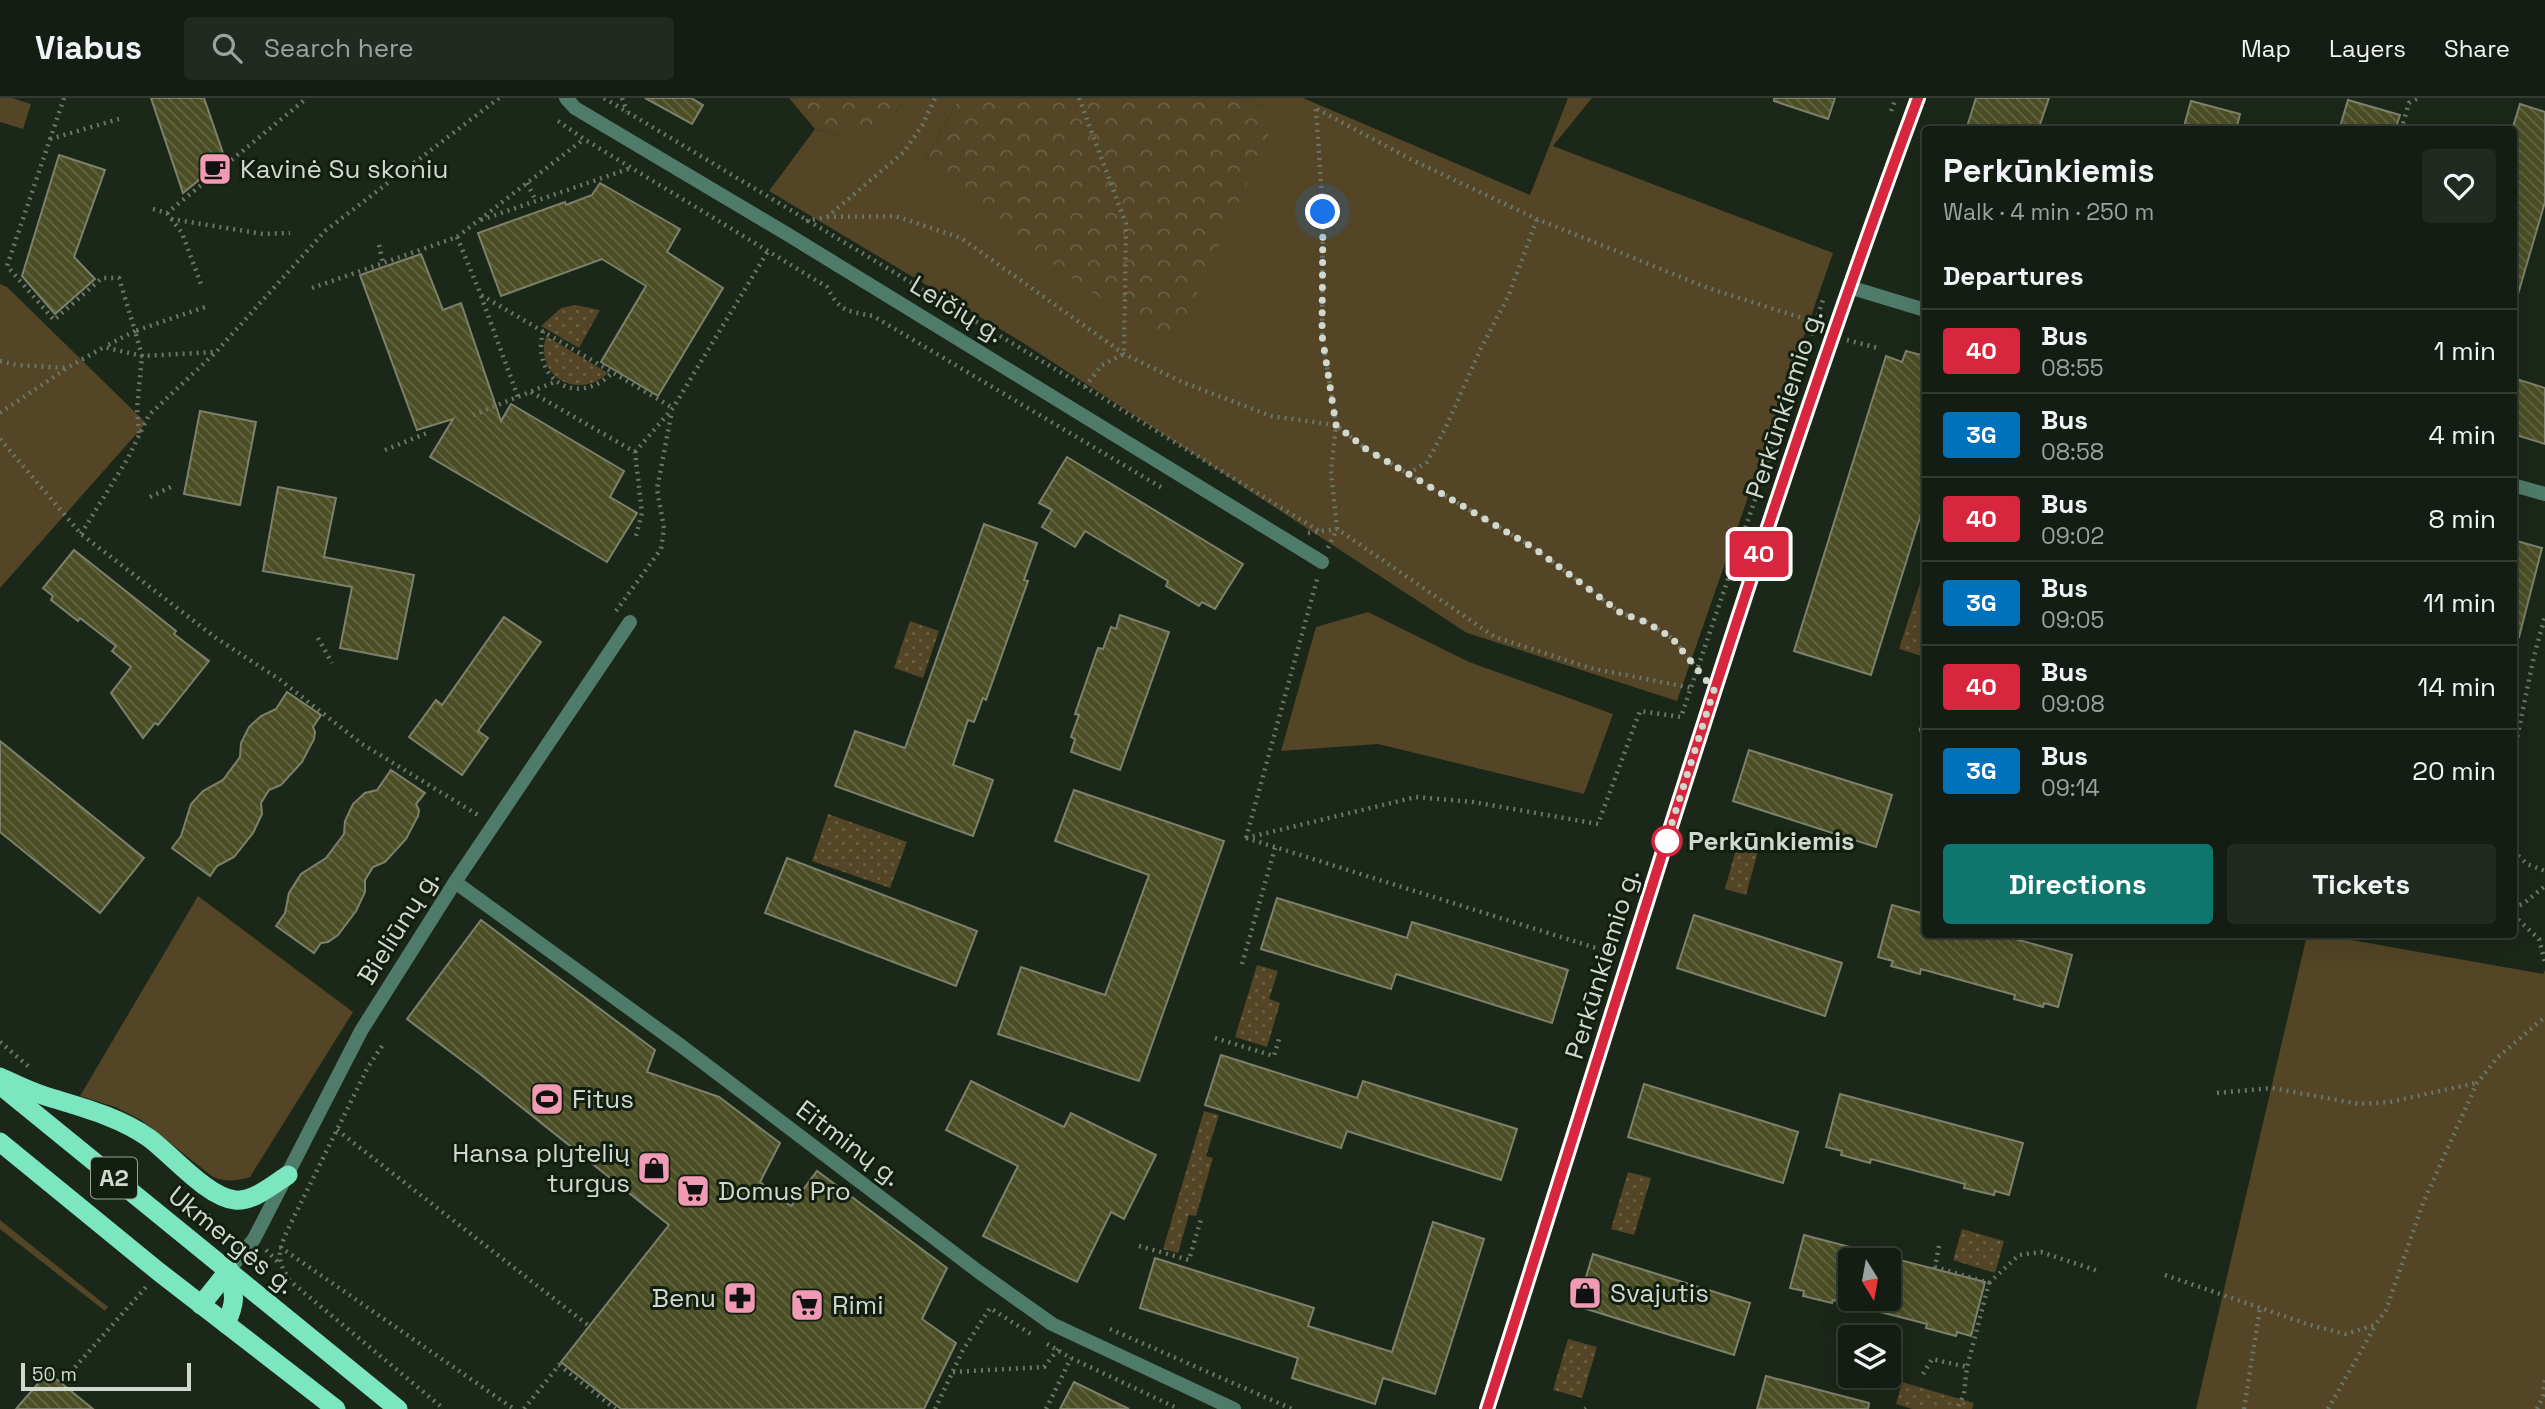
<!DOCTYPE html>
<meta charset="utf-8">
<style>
:root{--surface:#141d13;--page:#212a21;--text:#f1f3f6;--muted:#9da2a0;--line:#333b33;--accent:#0f766e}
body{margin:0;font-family:"Space Grotesk",sans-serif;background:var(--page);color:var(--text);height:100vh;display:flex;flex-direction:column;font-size:26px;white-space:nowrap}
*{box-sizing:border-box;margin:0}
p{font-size:23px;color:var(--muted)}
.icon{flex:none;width:38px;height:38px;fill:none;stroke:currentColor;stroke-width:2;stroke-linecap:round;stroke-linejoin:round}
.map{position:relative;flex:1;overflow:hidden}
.drawer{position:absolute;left:1922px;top:28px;width:595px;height:812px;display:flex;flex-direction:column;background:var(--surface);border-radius:7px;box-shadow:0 7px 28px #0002,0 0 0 2px var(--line)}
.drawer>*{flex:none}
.badge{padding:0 14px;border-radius:5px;font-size:24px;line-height:46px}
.needle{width:46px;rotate:169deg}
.tools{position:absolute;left:1838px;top:1150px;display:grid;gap:14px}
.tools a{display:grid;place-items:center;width:63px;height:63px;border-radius:7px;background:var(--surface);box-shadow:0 7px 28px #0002,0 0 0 2px var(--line);font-size:35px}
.scale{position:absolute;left:21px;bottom:18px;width:170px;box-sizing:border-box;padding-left:7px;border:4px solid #d1d9cf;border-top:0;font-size:19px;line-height:24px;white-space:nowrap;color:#d1d9cf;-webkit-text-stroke:5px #121e10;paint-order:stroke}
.you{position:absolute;width:35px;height:35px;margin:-18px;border:5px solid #fff;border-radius:50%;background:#1a73e8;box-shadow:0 0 0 10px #1a73e833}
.map>.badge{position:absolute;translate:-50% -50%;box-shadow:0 0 0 4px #fff}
h2{padding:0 21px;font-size:26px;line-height:63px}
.round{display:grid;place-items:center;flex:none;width:74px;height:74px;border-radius:7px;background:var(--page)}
.headline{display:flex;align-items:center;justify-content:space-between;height:119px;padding:0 21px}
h1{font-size:33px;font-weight:700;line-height:52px}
.button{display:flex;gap:14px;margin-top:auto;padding:14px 21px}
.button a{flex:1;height:80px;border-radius:7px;background:var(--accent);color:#fff;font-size:28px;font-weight:700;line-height:80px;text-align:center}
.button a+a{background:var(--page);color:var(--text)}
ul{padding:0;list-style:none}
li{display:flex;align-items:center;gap:21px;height:84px;padding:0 21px;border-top:2px solid var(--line)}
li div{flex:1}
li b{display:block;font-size:26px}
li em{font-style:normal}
li .badge{min-width:77px;font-weight:700;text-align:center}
header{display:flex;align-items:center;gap:42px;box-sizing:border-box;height:98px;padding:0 35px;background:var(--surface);border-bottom:2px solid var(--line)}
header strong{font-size:33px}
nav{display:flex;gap:38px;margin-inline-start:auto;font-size:24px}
.search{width:490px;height:63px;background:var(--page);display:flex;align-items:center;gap:18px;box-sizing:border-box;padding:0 24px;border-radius:7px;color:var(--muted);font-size:26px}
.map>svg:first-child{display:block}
.grass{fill:#534526}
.forest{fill:url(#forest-crowns)}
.park{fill:url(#park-dots)}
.building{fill:url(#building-back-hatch);stroke:#7d806a;stroke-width:2}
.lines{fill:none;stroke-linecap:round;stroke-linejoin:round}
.path{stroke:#6b7669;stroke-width:4.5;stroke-dasharray:2 5;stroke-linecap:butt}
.minor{stroke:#4f7b6a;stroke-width:14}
.trunk{stroke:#7be6c0;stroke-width:19}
.line-casing{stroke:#fff;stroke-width:16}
.line{stroke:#d7263d;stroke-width:10}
.walk{stroke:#d1d9cf;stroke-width:7;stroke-dasharray:0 12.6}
.stop-dot{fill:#fff;stroke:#d7263d;stroke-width:3.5}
.labels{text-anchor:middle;stroke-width:6;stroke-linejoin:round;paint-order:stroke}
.shield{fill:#121e10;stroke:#98a196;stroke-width:2}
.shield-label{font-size:24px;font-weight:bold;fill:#d1d9cf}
.poi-label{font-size:26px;fill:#d1d9cf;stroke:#121e10;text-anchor:start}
.street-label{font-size:26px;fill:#d1d9cf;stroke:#121e10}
.stop-label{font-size:26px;font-weight:bold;fill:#d1d9cf;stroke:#121e10;text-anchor:start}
</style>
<header>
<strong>Viabus</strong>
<div class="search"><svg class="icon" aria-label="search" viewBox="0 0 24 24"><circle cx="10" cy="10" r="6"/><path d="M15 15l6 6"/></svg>Search here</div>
<nav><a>Map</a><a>Layers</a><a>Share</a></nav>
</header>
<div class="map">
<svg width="2545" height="1311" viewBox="0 0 2545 1311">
<defs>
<pattern id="forest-crowns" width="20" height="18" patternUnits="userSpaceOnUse" patternTransform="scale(1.75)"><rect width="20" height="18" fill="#534526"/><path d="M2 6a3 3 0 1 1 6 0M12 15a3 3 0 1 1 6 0" fill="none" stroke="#6b5f44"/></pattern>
<pattern id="park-dots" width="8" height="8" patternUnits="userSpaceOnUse" patternTransform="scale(1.75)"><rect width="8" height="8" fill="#534526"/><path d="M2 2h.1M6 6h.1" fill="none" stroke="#6b5f44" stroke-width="1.8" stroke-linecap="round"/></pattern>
<pattern id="building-back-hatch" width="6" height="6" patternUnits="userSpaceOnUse" patternTransform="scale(1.75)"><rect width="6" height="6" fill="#4b4e25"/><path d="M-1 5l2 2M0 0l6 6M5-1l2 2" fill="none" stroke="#646744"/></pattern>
</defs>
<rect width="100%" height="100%" fill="#1b2719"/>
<g class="grass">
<path d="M0 0H12L31 6 23 31 0 24Z"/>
<path d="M907 0H959L925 63 1262 9 1242 0H1303L1530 97 1568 0H1592L1553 48 1833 155 1677 603 1467 535 1025 246 769 93 815 31 840 37 894 16Z"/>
<path d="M0 186 7 189 146 325 0 490Z"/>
<path d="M1368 514 1469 564 1613 616 1584 696 1378 646 1281 653 1316 529Z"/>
<path d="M198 798 353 914 250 1079C236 1083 226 1084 213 1079L141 1022 115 1009 80 998Z"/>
<path d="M2307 837H2323L2543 876 2545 872V1311H2196Z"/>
<path d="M0 1122 108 1209 105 1213 0 1131Z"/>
</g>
<g class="forest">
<path d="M789 0H907L894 16 866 32 840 37 815 31Z"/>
<path d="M959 0H1242L1262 9 1269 39 1179 233 1160 243 940 85 925 63Z"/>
</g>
<g class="park">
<path d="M575 207 600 212 579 250 541 228 561 210Z"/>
<path d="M546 238 608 275C578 303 534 279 546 238Z"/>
<path d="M1925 470V559L1899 551Z"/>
<path d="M910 523 939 533 923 580 894 570Z"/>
<path d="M828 716 907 744 890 790 812 763Z"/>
<path d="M1737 747 1758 753 1746 797 1725 791Z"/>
<path d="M1257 867 1278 873 1269 901 1280 905 1267 949 1235 939Z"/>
<path d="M1204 1013 1219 1017 1206 1058 1213 1060 1196 1118 1189 1117 1178 1155 1163 1151Z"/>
<path d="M1628 1074 1651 1080 1634 1137 1611 1131Z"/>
<path d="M1962 1131 2004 1143 1995 1175 1953 1162Z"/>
<path d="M1568 1241 1597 1249 1582 1300 1553 1292Z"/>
<path d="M1902 1284 1974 1305 1972 1311H1912L1896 1306Z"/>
</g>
<g class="building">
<path d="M151 0H204L225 61 183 95Z"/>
<path d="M645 0H691L703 7 692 26Z"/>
<path d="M1774 0H1835L1828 21 1774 3Z"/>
<path d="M1976 0H2049L2038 32H1966Z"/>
<path d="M2348 2 2400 17 2395 32H2339Z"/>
<path d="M2191 3 2240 16 2236 32H2183Z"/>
<path d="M2520 6 2545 14V104L2518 196 2513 195V29Z"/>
<path d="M59 57 105 72 74 159 95 181 55 216 22 178Z"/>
<path d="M600 85 680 131 667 154 723 190 658 298 601 264 646 188 602 161 501 198 478 135 565 104 566 107 592 97Z"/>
<path d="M421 156 443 212 461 205 501 323 511 306 624 373 610 399 637 415 607 464 430 359 453 321 417 332 360 177Z"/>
<path d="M1906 253 1925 258V403L1871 577 1794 553 1886 258 1902 264Z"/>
<path d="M2513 280 2545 290V346L2513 336Z"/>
<path d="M200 313 256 324 240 407 184 396Z"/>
<path d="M1067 359 1243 466 1215 511 1202 504 1199 508 1166 488 1168 483 1085 433 1075 449 1042 429 1052 412 1039 405Z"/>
<path d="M278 389 336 400 324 459 414 477 397 561 340 550 352 489 263 473Z"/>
<path d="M984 426 1037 445 1024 482 1028 483 986 602 983 600 974 624 968 622 953 667 993 682 973 738 835 688 855 633 905 650Z"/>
<path d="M2513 442 2542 450 2519 539 2513 538Z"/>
<path d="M74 452 176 533 174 536 209 563 158 627 155 625 143 640 111 595 131 569 112 553 116 548 80 520 78 523 51 502 53 498 43 490Z"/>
<path d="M1120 517 1169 534 1120 672 1071 654 1075 641 1071 639 1079 617 1075 616 1098 550 1103 551 1111 529 1116 531Z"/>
<path d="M504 519 541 544 478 633 488 640 462 677 409 639 436 602 442 607Z"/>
<path d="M287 594 321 617 313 629 315 634 314 641 302 664 281 687 269 692 261 705 262 716 253 735 234 759 217 768 210 778 172 750 181 738 191 706 203 693 223 682 240 659 241 645 249 629 261 618 276 611Z"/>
<path d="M0 643 144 760 100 815 0 734Z"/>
<path d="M1749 652 1892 697 1876 749 1733 703Z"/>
<path d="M391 672 425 695 416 706 419 712 418 718 406 741 385 764 373 769 365 782V794L356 813 338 837 328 844 321 845 314 855 276 828 285 815 289 795 301 776 326 760 344 736 345 723 353 706 365 695 377 692Z"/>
<path d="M1074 692 1224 743 1139 983 998 936 1021 869 1105 897 1149 777 1055 743Z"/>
<path d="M787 760 977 833 956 888 765 815Z"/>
<path d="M1277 800 1407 840 1412 824 1568 872 1552 925 1396 876 1391 891 1261 851Z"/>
<path d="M1892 807 1925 816V836H1998L2072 857 2058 909 2044 905 2043 909 2014 901 2015 897 1921 871 1920 876 1891 868 1893 863 1878 859Z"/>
<path d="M1694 817 1842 865 1825 918 1677 870Z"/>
<path d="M481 822 655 952 647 974 719 999 780 1045 760 1084 791 1108 817 1073 947 1170 922 1221 956 1245 924 1311H621L561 1264 669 1127 480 976 407 921Z"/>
<path d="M1221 957 1357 1000 1363 983 1517 1031 1501 1082 1347 1033 1341 1050 1205 1007Z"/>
<path d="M971 983 1064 1029 1071 1015 1156 1057 1124 1121 1111 1114 1077 1184 983 1138 1018 1068 946 1032Z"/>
<path d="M1644 986 1798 1034 1783 1085 1628 1039Z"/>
<path d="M1840 996 2023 1045 2009 1097 1995 1093 1994 1097 1964 1090 1965 1086 1871 1061 1870 1065 1841 1057 1842 1053 1826 1049Z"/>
<path d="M1433 1124 1484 1141 1435 1296 1383 1280 1375 1306 1292 1280 1298 1260 1140 1210 1155 1160 1314 1210 1308 1228 1392 1254Z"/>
<path d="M1804 1137 1850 1149V1206L1833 1202 1832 1205 1803 1198 1804 1193 1790 1190Z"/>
<path d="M1593 1156 1750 1205 1734 1257 1577 1208Z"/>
<path d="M1888 1159 1985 1184 1971 1238 1957 1234 1956 1238 1926 1230 1927 1226 1853 1207 1854 1200H1888Z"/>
<path d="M48 1274 61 1285 93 1311H16Z"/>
<path d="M1766 1278 1869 1305 1868 1311H1757Z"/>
<path d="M1074 1284 1129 1311H1060Z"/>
</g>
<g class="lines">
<g class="path">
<path d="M64 0 7 168 54 222 102 180H119L135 233 104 249"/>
<path d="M604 0 1085 289 1319 433"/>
<path d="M622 0 627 14"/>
<path d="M1079 0 1126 126 1124 256 1102 267 1085 289"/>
<path d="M1316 11 1323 114 1322 237 1336 327 1331 373 1337 431 1328 450"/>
<path d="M1317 11 1412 62 1537 121 1708 190 1802 220 1812 231"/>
<path d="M1891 13 1896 0"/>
<path d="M558 23 584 41 827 189C840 214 847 213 873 218L1164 391"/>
<path d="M2401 32 2409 5 2418 0"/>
<path d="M50 41 119 21"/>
<path d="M527 85 536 103"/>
<path d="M153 111 167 115 307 0"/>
<path d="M167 115 182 135 201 186"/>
<path d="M827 119 895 118 961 140 1124 256 1182 284 1271 318 1336 327 1366 351 1534 450 1621 515 1646 524 1672 540 1699 573"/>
<path d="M171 121 263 136 290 135"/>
<path d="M481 122 631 70"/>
<path d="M806 123 827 119 904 54 923 26 935 0"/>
<path d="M457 139 481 197 673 310"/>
<path d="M379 147 383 165"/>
<path d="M312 190 457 139 584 41"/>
<path d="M481 198 518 299"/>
<path d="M543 233C531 282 577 310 612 275"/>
<path d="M1847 242 1878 250"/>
<path d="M0 263 17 267 65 270"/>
<path d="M531 294 635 354 642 415 636 438"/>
<path d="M0 315 67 270 104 249 142 258 215 254"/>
<path d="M473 317 557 283"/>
<path d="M139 335 137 311 142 258 135 233 208 208"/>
<path d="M0 341 81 436 216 540 279 581 362 646 478 717"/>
<path d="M385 352 427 335"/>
<path d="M635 354 673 310 768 153"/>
<path d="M1408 376 1427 364 1445 331 1481 250 1508 199 1537 121"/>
<path d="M150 399 175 387"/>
<path d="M1308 435 1337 431 1495 539 1590 570 1692 590"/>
<path d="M81 436 128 360 149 317 216 254 325 133 499 0"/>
<path d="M616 513 661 451 664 430 657 391 672 313"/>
<path d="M318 540 332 565"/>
<path d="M1919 632 1925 631"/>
<path d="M2513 659 2534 558 2545 519"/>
<path d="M1246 740 1416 699 1473 704 1598 726 1640 613 1681 619 1823 202"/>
<path d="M1246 740 1318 478"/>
<path d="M1246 740 1615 856"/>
<path d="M2513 753 2527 766 2545 773"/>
<path d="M2513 809 2523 806 2545 788"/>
<path d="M2513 817 2539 841 2545 864"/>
<path d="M1242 866 1275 750"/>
<path d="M1215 940 1274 958 1279 941"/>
<path d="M0 944 29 969"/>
<path d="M382 948 368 969 287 1133C277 1156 277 1162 290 1183L444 1311"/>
<path d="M2217 995 2272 990 2359 1006 2390 1004 2476 985"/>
<path d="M337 1032 589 1228"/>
<path d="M198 1125 204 1118H214"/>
<path d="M1139 1148 1189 1162 1201 1121"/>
<path d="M1939 1148 1935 1169 1989 1185 1967 1269 1964 1296 1957 1311"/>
<path d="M280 1149 514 1311"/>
<path d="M266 1152 279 1165"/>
<path d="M2165 1177 2310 1227 2345 1236 2375 1227 2386 1212 2423 1105 2477 985 2498 959 2545 919"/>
<path d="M1989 1185 2019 1157 2041 1154 2098 1173"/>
<path d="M1110 1231 1292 1311"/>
<path d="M1047 1246 1071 1260 1179 1311"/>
<path d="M953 1274 1044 1269 1060 1249"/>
<path d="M1923 1276 1932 1261 1967 1269"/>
<path d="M61 1285 146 1189"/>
<path d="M524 1311 559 1267 615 1311"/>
<path d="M935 1311 963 1252 990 1210 1034 1238"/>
<path d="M1046 1311 1071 1260"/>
<path d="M1585 1311 1586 1310"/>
<path d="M2244 1311 2260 1210"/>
<path d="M2328 1311 2375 1228"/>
<path d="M2537 1311 2543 1298 2545 1280"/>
</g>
<g class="minor">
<path d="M566 0 575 10 787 136 1322 464"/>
<path d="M1849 189 1925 212"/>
<path d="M2513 387 2545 396"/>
<path d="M455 784 684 950 979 1174 1052 1226 1234 1311"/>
<path d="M229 1172 254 1141 361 933 455 784 630 524"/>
<path d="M1486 1311 1714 592 1849 189 1918 0"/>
</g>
<g class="trunk">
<path d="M0 979C15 986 29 993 45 998 80 1009 118 1018 149 1040 172 1057 207 1099 235 1102 253 1104 274 1086 288 1077"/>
<path d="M0 987 398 1311"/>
<path d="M0 1044 159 1174 336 1311"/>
<path d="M201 1207 229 1172"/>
<path d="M226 1226C237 1202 234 1197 229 1172"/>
</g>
</g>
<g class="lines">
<defs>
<path id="line" d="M1487 1311C1627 873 1758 431 1918 0"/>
</defs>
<use href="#line" class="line-casing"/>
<use href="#line" class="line"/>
<path class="walk" d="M1323 114 1322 237 1336 327 1366 351 1534 450 1621 515 1646 524 1672 540 1714 592 1664 750 1667 743"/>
</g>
<defs>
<symbol id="cafe-square" viewBox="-11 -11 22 22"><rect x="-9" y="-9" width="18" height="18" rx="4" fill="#f19ab3" stroke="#121e10"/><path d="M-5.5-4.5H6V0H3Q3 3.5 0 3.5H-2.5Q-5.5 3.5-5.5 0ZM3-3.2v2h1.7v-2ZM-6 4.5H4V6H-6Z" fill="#111"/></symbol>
<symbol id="stadium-square" viewBox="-11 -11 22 22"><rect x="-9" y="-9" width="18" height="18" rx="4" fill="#f19ab3" stroke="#121e10"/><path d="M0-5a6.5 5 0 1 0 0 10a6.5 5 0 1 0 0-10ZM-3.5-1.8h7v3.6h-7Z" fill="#111"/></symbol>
<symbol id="shop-square" viewBox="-11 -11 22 22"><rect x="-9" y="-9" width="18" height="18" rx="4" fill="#f19ab3" stroke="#121e10"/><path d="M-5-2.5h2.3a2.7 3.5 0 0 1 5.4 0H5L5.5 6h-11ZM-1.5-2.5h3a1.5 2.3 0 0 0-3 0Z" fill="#111"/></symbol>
<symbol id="supermarket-square" viewBox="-11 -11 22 22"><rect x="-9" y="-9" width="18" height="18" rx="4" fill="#f19ab3" stroke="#121e10"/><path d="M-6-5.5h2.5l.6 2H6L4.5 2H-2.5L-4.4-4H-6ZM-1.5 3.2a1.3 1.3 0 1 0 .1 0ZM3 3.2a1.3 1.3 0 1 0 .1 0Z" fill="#111"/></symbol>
<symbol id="pharmacy-square" viewBox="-11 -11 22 22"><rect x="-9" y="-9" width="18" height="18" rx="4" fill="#f19ab3" stroke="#121e10"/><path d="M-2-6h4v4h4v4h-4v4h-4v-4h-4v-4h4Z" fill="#111"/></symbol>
</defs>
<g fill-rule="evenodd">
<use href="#cafe-square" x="196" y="52" width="38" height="38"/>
<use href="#stadium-square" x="528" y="982" width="38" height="38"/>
<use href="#shop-square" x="635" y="1051" width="38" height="38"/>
<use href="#supermarket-square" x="674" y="1074" width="38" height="38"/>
<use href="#shop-square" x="1566" y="1176" width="38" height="38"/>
<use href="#pharmacy-square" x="721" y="1181" width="38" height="38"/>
<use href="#supermarket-square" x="788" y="1188" width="38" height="38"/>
</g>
<circle class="stop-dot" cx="1667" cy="743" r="14"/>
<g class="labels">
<rect class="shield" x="91" y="1059.5" width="46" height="41" rx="5"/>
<g class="shield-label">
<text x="114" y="1088">A2</text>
</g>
<g class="poi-label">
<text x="240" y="80">Kavinė Su skoniu</text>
<text x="572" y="1010">Fitus</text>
<text x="630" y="1064" text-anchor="end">Hansa plytelių<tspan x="630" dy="30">turgus</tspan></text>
<text x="718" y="1102">Domus Pro</text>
<text x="1610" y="1204">Svajutis</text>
<text x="716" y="1209" text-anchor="end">Benu</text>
<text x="832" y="1216">Rimi</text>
</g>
<g class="street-label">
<text transform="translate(957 211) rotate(31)" y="9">Leičių g.</text>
<text transform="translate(1784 306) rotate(-72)" y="9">Perkūnkiemio g.</text>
<text transform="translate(398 829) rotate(-58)" y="9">Bieliūnų g.</text>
<text transform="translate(1602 866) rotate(-73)" y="9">Perkūnkiemio g.</text>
<text transform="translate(849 1045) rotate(37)" y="9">Eitminų g.</text>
<text transform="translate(232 1142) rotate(39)" y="9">Ukmergės g.</text>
</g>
<g class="stop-label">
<text x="1688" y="752">Perkūnkiemis</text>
</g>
</g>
</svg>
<div class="tools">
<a><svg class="needle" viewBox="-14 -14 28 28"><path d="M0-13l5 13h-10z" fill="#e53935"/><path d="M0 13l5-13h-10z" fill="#9da2a0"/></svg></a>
<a><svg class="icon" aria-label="layers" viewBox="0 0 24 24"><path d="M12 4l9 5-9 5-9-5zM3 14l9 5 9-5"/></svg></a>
</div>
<div class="scale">50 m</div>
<div class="you" style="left:1323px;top:114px"></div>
<b class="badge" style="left:1759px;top:456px;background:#d7263d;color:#fff">40</b>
<section class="drawer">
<div class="headline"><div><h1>Perkūnkiemis</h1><p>Walk · 4 min · 250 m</p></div><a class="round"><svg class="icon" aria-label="heart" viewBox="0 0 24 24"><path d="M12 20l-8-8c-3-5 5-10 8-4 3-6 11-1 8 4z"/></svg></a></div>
<h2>Departures</h2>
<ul>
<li><span class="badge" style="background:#d7263d;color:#fff">40</span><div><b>Bus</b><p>08:55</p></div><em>1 min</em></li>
<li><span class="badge" style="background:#0072bc;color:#fff">3G</span><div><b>Bus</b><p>08:58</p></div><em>4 min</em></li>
<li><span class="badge" style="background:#d7263d;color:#fff">40</span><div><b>Bus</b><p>09:02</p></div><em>8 min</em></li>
<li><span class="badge" style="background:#0072bc;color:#fff">3G</span><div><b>Bus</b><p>09:05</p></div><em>11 min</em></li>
<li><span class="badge" style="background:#d7263d;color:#fff">40</span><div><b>Bus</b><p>09:08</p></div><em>14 min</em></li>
<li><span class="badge" style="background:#0072bc;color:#fff">3G</span><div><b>Bus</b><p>09:14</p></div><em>20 min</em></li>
</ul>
<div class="button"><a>Directions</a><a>Tickets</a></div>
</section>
</div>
